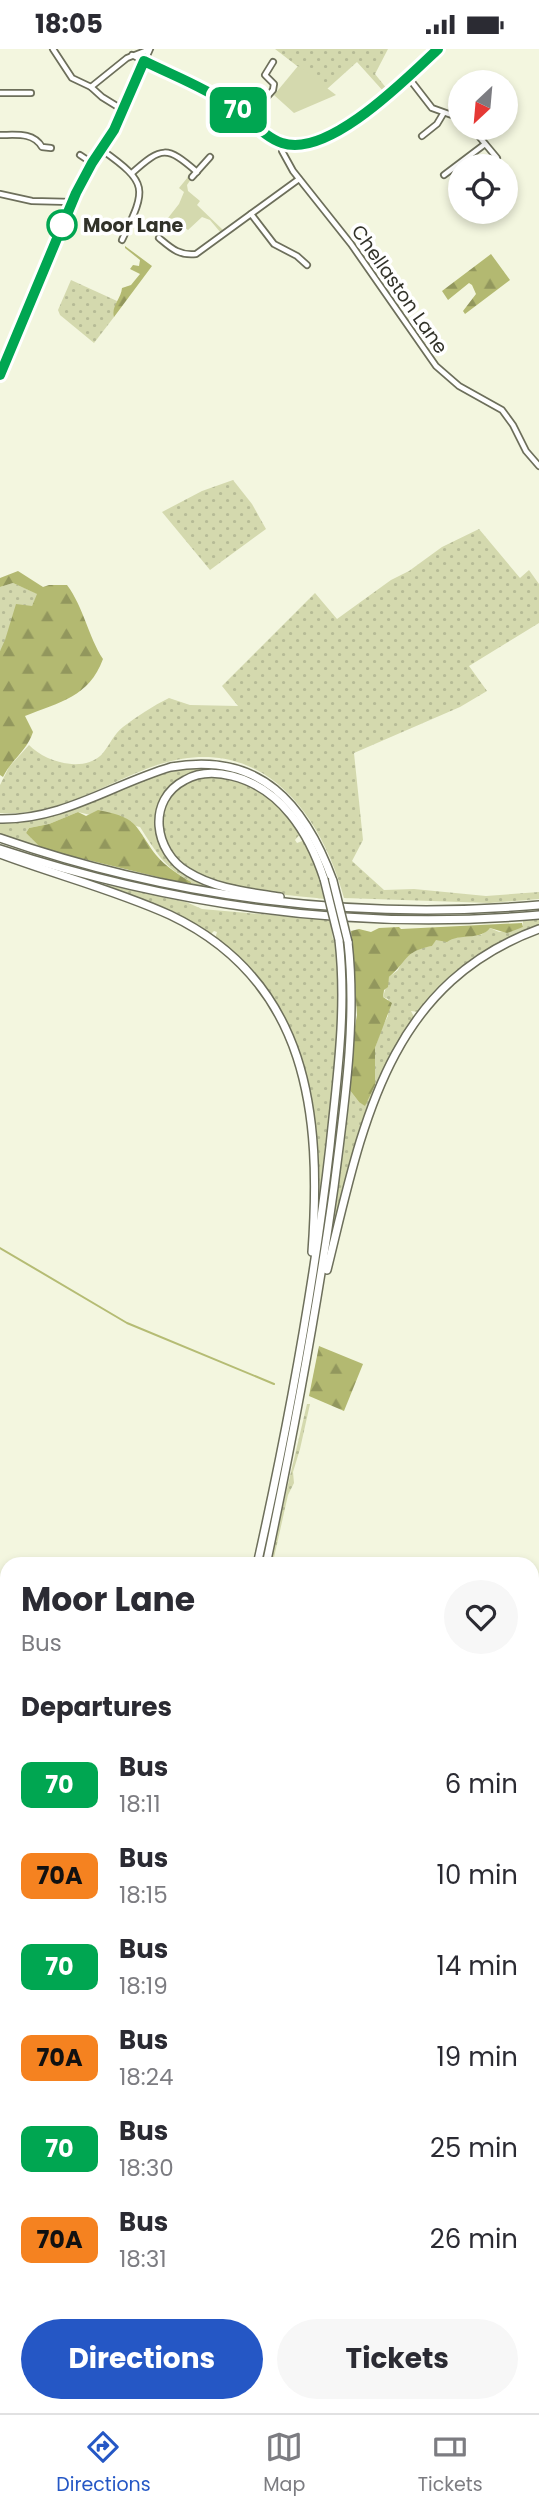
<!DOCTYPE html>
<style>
:root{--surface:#fff;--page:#f7f7f7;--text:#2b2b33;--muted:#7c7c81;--line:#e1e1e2;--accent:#2557c5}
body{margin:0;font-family:Poppins,sans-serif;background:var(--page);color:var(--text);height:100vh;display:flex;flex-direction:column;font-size:26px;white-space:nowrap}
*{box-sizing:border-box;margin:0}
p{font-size:23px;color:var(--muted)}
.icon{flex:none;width:38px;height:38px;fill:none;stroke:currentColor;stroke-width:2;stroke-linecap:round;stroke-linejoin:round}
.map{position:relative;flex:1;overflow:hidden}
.sheet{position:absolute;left:0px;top:1508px;width:539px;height:856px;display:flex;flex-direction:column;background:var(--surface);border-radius:21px 21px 0 0;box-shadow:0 4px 10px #0003}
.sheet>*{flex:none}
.badge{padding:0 14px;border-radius:10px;font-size:24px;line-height:46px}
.needle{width:46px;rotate:206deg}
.controls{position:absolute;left:448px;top:21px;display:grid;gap:14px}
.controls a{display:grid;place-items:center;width:70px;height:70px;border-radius:50%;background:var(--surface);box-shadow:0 4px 10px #0003;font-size:35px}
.map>.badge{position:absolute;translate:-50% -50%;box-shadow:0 0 0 4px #fff}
h2{padding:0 21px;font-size:26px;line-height:63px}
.round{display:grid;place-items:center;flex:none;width:74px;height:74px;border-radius:37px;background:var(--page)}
.head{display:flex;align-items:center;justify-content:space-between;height:119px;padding:0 21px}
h1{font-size:33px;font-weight:700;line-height:52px}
.cta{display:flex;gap:14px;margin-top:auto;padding:14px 21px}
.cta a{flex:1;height:80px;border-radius:42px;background:var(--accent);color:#fff;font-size:28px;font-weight:700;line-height:80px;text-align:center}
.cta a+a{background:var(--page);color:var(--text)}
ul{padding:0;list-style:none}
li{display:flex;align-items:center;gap:21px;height:91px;padding:0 21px}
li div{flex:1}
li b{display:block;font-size:26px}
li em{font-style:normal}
li .badge{min-width:77px;font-weight:700;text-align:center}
.status{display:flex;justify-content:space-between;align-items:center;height:49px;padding:0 35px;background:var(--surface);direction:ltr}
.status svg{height:19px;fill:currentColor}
.menu{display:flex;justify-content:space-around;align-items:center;height:98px;border-top:2px solid var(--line);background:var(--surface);font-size:19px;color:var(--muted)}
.menu a{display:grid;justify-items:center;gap:4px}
.menu .selected{color:var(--accent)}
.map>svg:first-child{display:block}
.grass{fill:url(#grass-dots)}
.forest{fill:url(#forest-firs)}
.green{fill:#d4d9ae}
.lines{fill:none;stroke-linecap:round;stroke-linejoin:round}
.stream{stroke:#b5bc74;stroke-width:2}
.minor-casing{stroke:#6d6f5b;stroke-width:8}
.major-casing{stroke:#6d6f5b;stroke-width:10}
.highway-casing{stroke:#6d6f5b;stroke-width:10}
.minor{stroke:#fff;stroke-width:4.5}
.major{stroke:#fff;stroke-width:6}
.highway{stroke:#fff;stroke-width:7}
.highway-bridge-casing{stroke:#6d6f5b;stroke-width:10;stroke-linecap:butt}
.highway-bridge{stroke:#fff;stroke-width:7}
.line-casing{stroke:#fff;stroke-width:16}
.line{stroke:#00a651;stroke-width:10}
.stop-dot{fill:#fff;stroke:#00a651;stroke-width:3.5}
.labels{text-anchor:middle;stroke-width:7;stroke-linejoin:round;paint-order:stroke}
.stop-label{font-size:19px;font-weight:bold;fill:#313229;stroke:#fff;text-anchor:start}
.street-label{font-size:19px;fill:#313229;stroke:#fff}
</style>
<div class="status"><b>18:05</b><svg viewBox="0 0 49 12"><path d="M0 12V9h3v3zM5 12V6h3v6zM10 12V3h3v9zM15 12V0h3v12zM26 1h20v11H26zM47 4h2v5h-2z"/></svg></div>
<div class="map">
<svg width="539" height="2364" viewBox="0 0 539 2364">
<defs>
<pattern id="grass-dots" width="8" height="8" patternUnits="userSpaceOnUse" patternTransform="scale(1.75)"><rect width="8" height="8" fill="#d4d9ae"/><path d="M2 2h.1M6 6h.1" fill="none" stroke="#b6bb96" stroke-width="1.8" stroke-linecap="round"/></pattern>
<pattern id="forest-firs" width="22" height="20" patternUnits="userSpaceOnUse" patternTransform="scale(1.75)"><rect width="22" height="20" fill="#b3b971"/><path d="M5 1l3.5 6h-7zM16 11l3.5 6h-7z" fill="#92975d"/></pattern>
</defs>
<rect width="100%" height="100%" fill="#f3f6df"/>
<g class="grass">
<path d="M275 0H388L375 25 387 40 384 43 357 13 327 40Z"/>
<path d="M71 231 117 252 114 268 94 294 60 266 58 261Z"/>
<path d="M233 431 252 455 266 480 210 521 162 463 202 442Z"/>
<path d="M479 480 520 529 529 521 539 535V574L469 617 487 642 460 658 354 704 363 791 352 812 384 841 414 840 486 847 539 843V850L490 854 344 849C320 761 259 682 157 716 105 734 57 768 0 764V736L9 718 29 696C45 713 85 725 103 704 110 695 114 685 123 678 137 667 153 657 169 649L190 656 238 657 222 637 315 544 337 570 391 531 409 522 442 498Z"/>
<path d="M13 534 38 545 32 557 0 602V538Z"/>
<path d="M207 718 228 721C210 720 191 721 176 732 151 751 149 794 173 815 185 826 226 838 243 844L191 836V833C162 816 157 804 140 778L78 763 49 775 29 779 26 784 40 798 0 785V773C75 776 133 720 207 718Z"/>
<path d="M217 727C259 736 275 751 301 784L295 791 297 794 305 791 321 830 319 831 324 850C277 844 182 843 165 790 161 778 161 765 167 754 177 734 196 728 217 727Z"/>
<path d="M103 835 186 853 202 860 330 871 333 890H337C345 981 330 1072 319 1163 323 1056 304 960 215 890L217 883 214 882 210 886 180 867Z"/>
<path d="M539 870V877C489 895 451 922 418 963L411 962 414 968 386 1018 331 1186 349 1040 359 1053 375 1009V999L382 978 388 967V950L383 948 389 928 398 921 403 910 420 899 432 897 435 891 481 886 490 879 499 883 523 878V872Z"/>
<path d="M307 1355H310L300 1400 293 1423 294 1434 288 1446 273 1513 269 1516Z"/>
<path d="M539 2310V2364H498L497 2357H532V2316Z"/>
</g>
<g class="forest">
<path d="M125 197 152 217 114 268C111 257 121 250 122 239L131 236 140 225 130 220 133 216 139 217 140 211 125 199Z"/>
<path d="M491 205 510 231 465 265 463 262 476 245 472 236 469 234 448 251 442 242Z"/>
<path d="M18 522 43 538 49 536H67C84 559 88 587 103 610 89 648 60 653 25 667L33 683C27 702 11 711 3 728L0 726V602L5 591 16 555 32 557 37 545 13 534 0 538V529Z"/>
<path d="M98 761C139 769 134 776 156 806 165 817 179 826 191 833V836L59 804 40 798 26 784 29 779 49 775 78 763 86 767Z"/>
<path d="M522 874 523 878 507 884 490 879C480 892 459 884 447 893L436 891 432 897C404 902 407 913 389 928L388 938 384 941 383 948 392 954 375 999V1036L365 1057 359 1053 349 1040 352 994 357 966 351 882 359 880 371 883 379 879 399 878 401 880Z"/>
<path d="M319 1297 363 1315 344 1362 309 1347Z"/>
<path d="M0 2304 7 2307V2357H95V2364H2Z"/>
</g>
<g class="green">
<path d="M298 17 336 46 294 64 274 46Z"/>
<path d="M188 128 191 130 187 136 188 142 200 152 197 156 223 181 221 184 210 171 202 168 188 181 174 170 168 169 179 155 184 143 179 139Z"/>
<path d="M0 1662 7 1674V1817L0 1818Z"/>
</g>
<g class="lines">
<g class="stream">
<path d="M0 1199 127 1274 274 1335"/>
<path d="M0 1801H7"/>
<path d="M532 1834 539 1821"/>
<path d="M532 1905 539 1908"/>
<path d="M532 2119 539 2122"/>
</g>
<defs>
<g id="minor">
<path d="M53 0 72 29 91 38 102 48 123 61"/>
<path d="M132 6C171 26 215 42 249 70 261 80 273 94 289 96 334 103 407 30 438 0"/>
<path d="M408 28 432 59 460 69"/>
<path d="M91 38 127 9 148 1"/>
<path d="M0 44H31"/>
<path d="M248 69 273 41 274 35 265 26 273 13"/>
<path d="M472 79 497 109"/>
<path d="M0 86C16 86 33 83 42 98L51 99"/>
<path d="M422 87 437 75 443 65"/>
<path d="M282 94V102L293 122 351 195 436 317 459 337 502 361 513 376 526 402 539 417"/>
<path d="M102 101C150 135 146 140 122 191"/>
<path d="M80 106 92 114"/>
<path d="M132 124C162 97 167 97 197 123"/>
<path d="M444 126 485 95"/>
<path d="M192 128 210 108"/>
<path d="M0 145 32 152 72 153"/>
<path d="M251 165 274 195 297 207 307 216"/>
<path d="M159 189C171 199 179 207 196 205L299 130"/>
<path d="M0 326 76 144 92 114 114 81 150 0"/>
<path d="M532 1692H539"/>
<path d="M532 1772 539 1775"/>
<path d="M532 1817 539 1803"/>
<path d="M532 1853 536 1845"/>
<path d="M532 1945 539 1944"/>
<path d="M532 2017 539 2028"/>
<path d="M532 2036 539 2031"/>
<path d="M532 2096 535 2098"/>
<path d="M532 2158H539"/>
<path d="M532 2204 536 2201 539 2191"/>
<path d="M532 2224 539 2221"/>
<path d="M532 2237 535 2258 532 2264"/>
<path d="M281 2357 289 2362 301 2364"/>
<path d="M357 2357 364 2364"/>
<path d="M421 2357 424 2364"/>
<path d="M495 2357 496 2364"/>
</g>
<path id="major" d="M0 1652 7 1666"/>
<g id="highway">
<path d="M0 770C63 771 113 735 171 718 260 702 305 755 333 832"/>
<path d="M0 789C172 849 358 872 539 856"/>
<path d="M0 800C174 857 356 882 539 866"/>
<path d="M0 805C56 826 115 841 170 866 309 932 322 1066 312 1203"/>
<path d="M280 848C249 843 215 840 188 823 154 803 146 751 185 731 199 723 216 723 232 727 281 739 309 784 324 830"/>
<path d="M327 1221C362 1080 385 936 539 880"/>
<path d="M257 1516C288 1377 314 1238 330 1097 337 1029 347 960 339 891"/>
<path d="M266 1516C293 1388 316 1267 334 1138 344 1058 357 974 348 893"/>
<path d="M102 2364V2357"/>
<path d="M110 2364V2357"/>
</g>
</defs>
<use href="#minor" class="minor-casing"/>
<use href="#major" class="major-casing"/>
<use href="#highway" class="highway-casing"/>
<use href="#minor" class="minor"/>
<use href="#major" class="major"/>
<use href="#highway" class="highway"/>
<defs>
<g id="highway-bridge">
<path d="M324 830 339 891"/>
<path d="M333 832 348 893"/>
</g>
</defs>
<use href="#highway-bridge" class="highway-bridge-casing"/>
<use href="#highway-bridge" class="highway-bridge"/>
</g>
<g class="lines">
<defs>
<path id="line" d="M0 326 76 144 92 114 114 81 144 12C172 26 204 38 230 56 248 67 263 88 282 94 328 110 407 29 438 0"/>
</defs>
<use href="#line" class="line-casing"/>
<use href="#line" class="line"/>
</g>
<circle class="stop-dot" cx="62" cy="176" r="14"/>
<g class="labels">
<g class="stop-label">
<text x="83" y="183">Moor Lane</text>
</g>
<g class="street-label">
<text transform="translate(400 240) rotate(55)" y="7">Chellaston Lane</text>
</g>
</g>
</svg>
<div class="controls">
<a><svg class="needle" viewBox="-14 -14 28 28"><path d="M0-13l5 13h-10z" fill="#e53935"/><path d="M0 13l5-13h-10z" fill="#7c7c81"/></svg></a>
<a><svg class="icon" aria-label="locate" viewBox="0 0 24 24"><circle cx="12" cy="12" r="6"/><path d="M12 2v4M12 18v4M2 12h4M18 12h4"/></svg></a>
</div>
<b class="badge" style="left:238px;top:61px;background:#00a651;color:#fff">70</b>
<section class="sheet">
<div class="head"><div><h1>Moor Lane</h1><p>Bus</p></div><a class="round"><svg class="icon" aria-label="heart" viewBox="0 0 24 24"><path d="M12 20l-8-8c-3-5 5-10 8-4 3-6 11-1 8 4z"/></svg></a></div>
<h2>Departures</h2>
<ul>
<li><span class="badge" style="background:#00a651;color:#fff">70</span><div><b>Bus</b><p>18:11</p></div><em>6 min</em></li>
<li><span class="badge" style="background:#f58220;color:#111">70A</span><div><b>Bus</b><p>18:15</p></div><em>10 min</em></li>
<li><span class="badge" style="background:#00a651;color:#fff">70</span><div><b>Bus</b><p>18:19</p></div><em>14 min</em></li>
<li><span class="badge" style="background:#f58220;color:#111">70A</span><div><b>Bus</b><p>18:24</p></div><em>19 min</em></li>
<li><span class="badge" style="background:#00a651;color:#fff">70</span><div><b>Bus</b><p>18:30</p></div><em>25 min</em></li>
<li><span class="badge" style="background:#f58220;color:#111">70A</span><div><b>Bus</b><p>18:31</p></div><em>26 min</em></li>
</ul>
<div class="cta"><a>Directions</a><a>Tickets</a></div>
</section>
</div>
<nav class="menu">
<a class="selected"><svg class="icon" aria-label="directions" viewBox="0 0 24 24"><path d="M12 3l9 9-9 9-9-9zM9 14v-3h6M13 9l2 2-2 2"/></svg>Directions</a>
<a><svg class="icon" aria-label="map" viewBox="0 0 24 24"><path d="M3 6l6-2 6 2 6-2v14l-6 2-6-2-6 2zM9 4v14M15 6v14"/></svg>Map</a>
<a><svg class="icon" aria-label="tickets" viewBox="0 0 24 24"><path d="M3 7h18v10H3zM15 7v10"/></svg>Tickets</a>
</nav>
